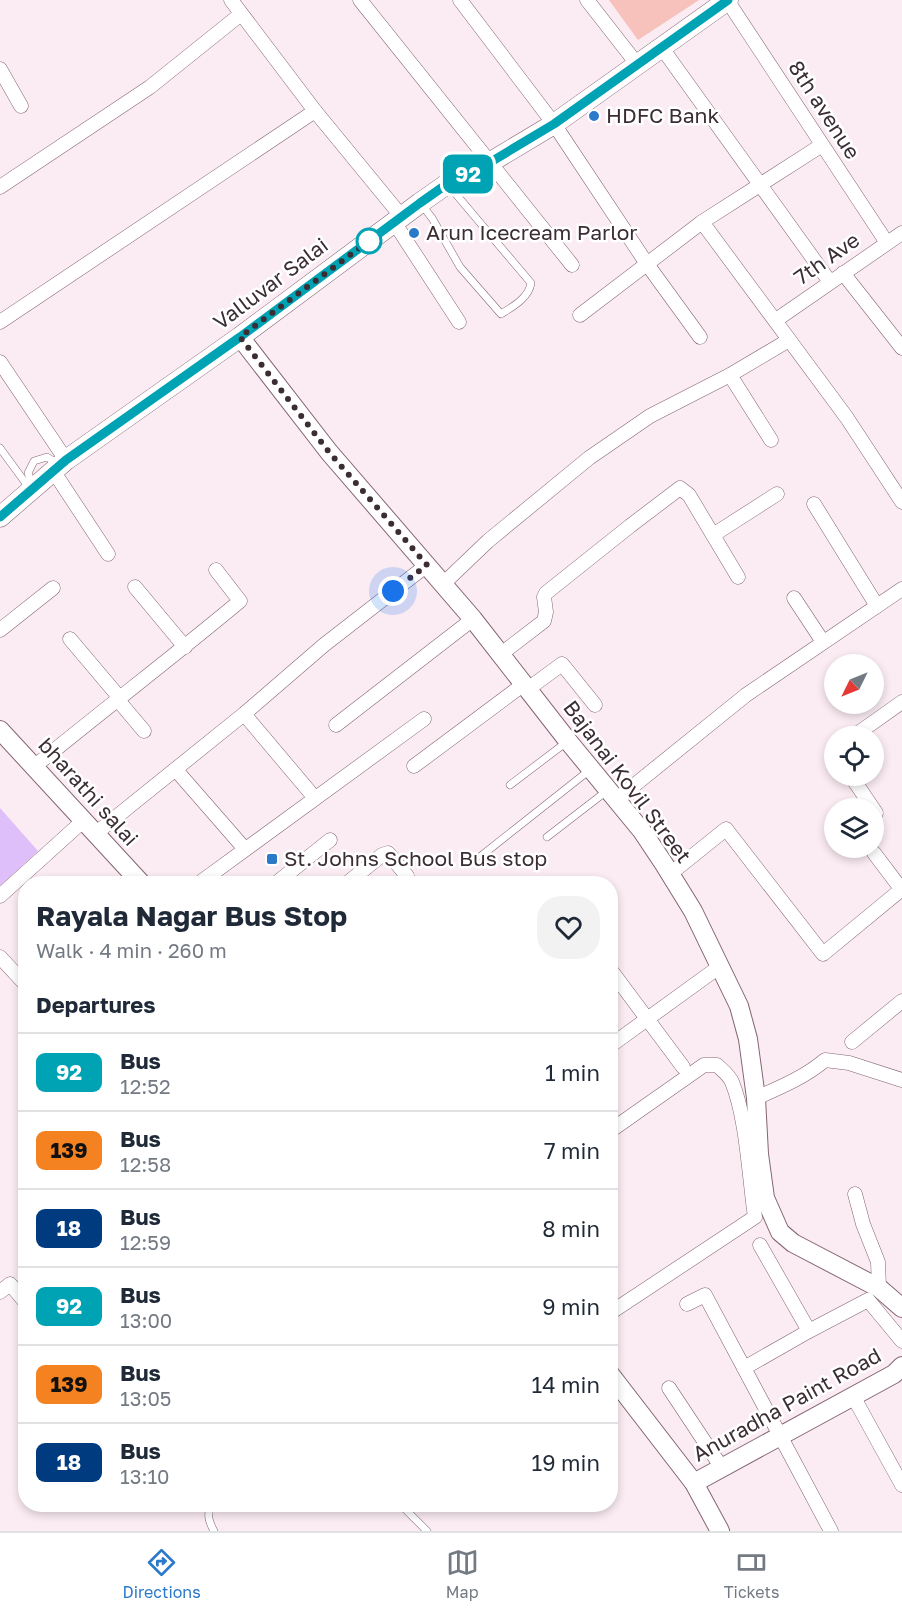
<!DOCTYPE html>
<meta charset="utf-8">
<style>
:root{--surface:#fff;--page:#f2f2f3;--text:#1f2937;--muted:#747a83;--line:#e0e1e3;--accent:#2b79c9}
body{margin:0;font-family:"Golos Text",sans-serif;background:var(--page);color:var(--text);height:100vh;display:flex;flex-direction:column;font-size:22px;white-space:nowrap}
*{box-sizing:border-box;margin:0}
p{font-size:20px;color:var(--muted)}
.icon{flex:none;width:33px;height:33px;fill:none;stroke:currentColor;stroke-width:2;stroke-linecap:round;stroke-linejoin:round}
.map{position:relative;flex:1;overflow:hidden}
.sheet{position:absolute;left:18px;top:876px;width:600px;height:636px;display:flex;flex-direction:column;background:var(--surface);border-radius:24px;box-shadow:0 3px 9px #0003}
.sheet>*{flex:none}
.badge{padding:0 12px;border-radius:9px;font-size:21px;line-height:39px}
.needle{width:39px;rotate:227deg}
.tools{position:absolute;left:824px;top:654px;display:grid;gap:12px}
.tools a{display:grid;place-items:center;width:60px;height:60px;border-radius:50%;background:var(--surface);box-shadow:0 3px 9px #0003;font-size:30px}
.you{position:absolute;width:30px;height:30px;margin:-15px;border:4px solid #fff;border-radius:50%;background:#1a73e8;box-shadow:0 0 0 9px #1a73e833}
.map>.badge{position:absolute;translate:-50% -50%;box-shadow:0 0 0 3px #fff}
h2{padding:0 18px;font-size:22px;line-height:54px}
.round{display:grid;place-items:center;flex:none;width:63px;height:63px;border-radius:24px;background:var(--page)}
.head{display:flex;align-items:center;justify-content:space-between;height:102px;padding:0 18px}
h1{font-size:28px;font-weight:700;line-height:45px}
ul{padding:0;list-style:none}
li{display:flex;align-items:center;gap:18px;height:78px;padding:0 18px;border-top:2px solid var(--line)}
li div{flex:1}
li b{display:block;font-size:22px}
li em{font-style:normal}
li .badge{min-width:66px;font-weight:700;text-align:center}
.menu{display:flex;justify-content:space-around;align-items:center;height:84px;border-top:2px solid var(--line);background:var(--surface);font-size:16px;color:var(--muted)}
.menu a{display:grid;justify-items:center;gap:3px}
.menu .on{color:var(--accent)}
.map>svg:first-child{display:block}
.green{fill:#f7c1bc}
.water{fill:#debff9}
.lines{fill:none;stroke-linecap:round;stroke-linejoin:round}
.service-casing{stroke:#846474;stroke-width:8}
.minor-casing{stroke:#846474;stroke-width:15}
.tertiary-casing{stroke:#846474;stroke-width:20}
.secondary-casing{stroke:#846474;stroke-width:21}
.service{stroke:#fff;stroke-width:7}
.minor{stroke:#fff;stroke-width:14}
.tertiary{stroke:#fff;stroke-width:18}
.secondary{stroke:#fff;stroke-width:20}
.line-casing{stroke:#fff;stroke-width:14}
.line{stroke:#00a3b4;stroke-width:9}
.walk{stroke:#3b2d34;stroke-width:6;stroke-dasharray:0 10.8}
.poi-dot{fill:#2b79c9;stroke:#fff;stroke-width:2}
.stop-dot{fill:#fff;stroke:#00a3b4;stroke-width:3}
.labels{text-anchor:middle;stroke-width:5;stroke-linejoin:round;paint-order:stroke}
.street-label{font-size:21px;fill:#3b2d34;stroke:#fff}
.poi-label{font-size:21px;fill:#3b2d34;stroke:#fff;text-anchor:start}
</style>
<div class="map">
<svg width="902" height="1531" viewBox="0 0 902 1531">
<rect width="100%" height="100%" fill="#fbecf3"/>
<path class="green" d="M609 0H699L638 40Z"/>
<path class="water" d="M0 808 38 851 0 886Z"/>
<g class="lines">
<defs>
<g id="service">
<path d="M421 204 432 218 460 267 501 314C512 307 529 298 531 283L449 186"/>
<path d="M0 448 30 489"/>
<path d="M33 487 28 473 34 461 47 457 58 464"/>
<path d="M510 785 568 741"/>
<path d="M547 837 608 790"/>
<path d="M481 856 591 769"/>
<path d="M212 1504C206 1514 209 1522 214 1531"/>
<path d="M400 1504 427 1531"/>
</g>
<g id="minor">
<path d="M231 0 315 111 402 217"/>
<path d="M360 0 572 265"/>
<path d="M460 0 554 124 647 264 700 337"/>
<path d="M587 0 637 64"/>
<path d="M727 0 887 243"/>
<path d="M662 48 830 282"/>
<path d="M0 69 21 106"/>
<path d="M0 187 150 87 241 14"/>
<path d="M394 222 459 322"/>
<path d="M702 222 847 418 902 502"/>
<path d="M843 273 902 348"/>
<path d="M580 315 702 222 822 145"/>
<path d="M776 320 902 233"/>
<path d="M0 322 315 111"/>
<path d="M0 362 66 460"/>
<path d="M730 375 771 440"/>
<path d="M54 472 108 554"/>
<path d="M814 504 877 606"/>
<path d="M713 535 777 494"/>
<path d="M443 584 488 541 589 458 650 416 730 375 789 340"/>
<path d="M135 587 185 647"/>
<path d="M794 598 823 642"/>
<path d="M0 630 53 588"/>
<path d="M70 639 119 697"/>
<path d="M501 654 544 621 546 612 544 597 546 593 630 526 680 488 689 495 738 577"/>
<path d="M528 689 562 664 595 705"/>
<path d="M117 699 144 731"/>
<path d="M244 714 314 797"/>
<path d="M336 725 473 619"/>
<path d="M854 736 902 702"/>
<path d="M35 766C103 710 173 657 240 601L216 570"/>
<path d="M414 766 524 684"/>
<path d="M176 770 244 848"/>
<path d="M851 776 876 813"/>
<path d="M616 800 746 695 902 589"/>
<path d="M95 834 244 714 324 645 427 565"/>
<path d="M874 853 902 890"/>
<path d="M670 874 726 829 823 954 902 889"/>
<path d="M198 884 424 719"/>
<path d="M275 884 330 840"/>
<path d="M346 884 382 855 388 853 407 876V881L404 884"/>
<path d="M0 896 83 821"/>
<path d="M0 957 26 985"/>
<path d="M610 969 683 1067"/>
<path d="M852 1042 902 1001"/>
<path d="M610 1046 719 967"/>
<path d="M756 1098C781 1087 805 1077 825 1060L849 1063 902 1080"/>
<path d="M610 1131 704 1065H717C722 1070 729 1075 732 1082 747 1119 749 1177 755 1217L610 1313"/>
<path d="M855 1194 863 1224 878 1262 879 1288"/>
<path d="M760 1245 809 1331 868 1300 902 1341"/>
<path d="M0 1292 10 1284 26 1303"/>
<path d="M687 1304 705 1295 831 1531"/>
<path d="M744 1368 809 1331"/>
<path d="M669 1388 722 1468"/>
<path d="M853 1396 902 1485"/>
</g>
<g id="tertiary">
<path d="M240 337 329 452 473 619 568 741 642 831 664 864 693 911 739 1006 748 1039 756 1098 759 1154 765 1198 780 1232 793 1243 879 1288 902 1308"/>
<path d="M0 730 142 884"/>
<path d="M610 1374 694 1483 720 1531"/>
<path d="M694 1483 894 1374 902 1366"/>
</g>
<path id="secondary" d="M0 517 66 460 240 337 420 203 447 184 489 163 554 124 728 0"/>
</defs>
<use href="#service" class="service-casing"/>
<use href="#minor" class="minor-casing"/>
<use href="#tertiary" class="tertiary-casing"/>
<use href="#secondary" class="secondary-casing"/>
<use href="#service" class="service"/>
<use href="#minor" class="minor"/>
<use href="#tertiary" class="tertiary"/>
<use href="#secondary" class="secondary"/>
</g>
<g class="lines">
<defs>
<path id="line" d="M0 517 66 460 240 337 420 203 447 184 489 163 554 124 728 0"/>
</defs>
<use href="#line" class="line-casing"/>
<use href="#line" class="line"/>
<path class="walk" d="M369 241 377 235 240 337 329 452 427 565 393 591"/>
</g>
<g class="poi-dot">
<circle cx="594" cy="116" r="6"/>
<circle cx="414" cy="233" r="6"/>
<rect x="266" y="853" width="12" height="12" rx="3"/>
</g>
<circle class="stop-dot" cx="369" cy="241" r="12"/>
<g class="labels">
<g class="street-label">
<text transform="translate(824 110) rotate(57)" y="7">8th avenue</text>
<text transform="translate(827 259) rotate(-35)" y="7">7th Ave</text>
<text transform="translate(271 284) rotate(-37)" y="7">Valluvar Salai</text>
<text transform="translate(627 782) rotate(53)" y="7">Bajanai Kovil Street</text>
<text transform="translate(88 792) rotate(48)" y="7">bharathi salai</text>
<text transform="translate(787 1405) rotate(-29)" y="7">Anuradha Paint Road</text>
</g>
<g class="poi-label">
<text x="606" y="123">HDFC Bank</text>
<text x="426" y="240">Arun Icecream Parlor</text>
<text x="284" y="866">St. Johns School Bus stop</text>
</g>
</g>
</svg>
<div class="tools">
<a><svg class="needle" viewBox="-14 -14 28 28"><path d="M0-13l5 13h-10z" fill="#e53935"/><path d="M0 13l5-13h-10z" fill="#747a83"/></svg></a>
<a><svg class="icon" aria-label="locate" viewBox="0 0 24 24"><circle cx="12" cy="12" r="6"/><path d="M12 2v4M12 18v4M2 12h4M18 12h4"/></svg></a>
<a><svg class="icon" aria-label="layers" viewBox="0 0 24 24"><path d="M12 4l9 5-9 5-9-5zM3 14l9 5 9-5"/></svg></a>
</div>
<div class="you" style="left:393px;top:591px"></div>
<b class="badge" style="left:468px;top:174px;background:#00a3b4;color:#fff">92</b>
<section class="sheet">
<div class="head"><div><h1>Rayala Nagar Bus Stop</h1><p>Walk · 4 min · 260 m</p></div><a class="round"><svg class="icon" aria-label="heart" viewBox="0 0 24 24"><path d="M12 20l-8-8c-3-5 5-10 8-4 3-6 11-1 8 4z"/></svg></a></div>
<h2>Departures</h2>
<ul>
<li><span class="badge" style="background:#00a3b4;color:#fff">92</span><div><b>Bus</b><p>12:52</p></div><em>1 min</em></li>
<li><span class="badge" style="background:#f58220;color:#111">139</span><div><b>Bus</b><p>12:58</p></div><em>7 min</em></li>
<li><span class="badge" style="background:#003b80;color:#fff">18</span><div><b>Bus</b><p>12:59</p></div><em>8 min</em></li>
<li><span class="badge" style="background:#00a3b4;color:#fff">92</span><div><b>Bus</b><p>13:00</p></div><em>9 min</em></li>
<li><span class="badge" style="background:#f58220;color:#111">139</span><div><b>Bus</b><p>13:05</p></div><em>14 min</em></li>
<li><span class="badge" style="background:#003b80;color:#fff">18</span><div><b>Bus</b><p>13:10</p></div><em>19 min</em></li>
</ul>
</section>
</div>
<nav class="menu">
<a class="on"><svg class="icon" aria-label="directions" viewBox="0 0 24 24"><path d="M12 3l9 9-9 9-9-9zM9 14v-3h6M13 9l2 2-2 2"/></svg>Directions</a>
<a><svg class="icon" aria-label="map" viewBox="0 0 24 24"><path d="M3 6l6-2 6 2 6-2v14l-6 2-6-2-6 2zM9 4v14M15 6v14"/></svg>Map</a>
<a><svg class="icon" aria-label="tickets" viewBox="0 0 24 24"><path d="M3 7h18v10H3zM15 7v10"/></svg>Tickets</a>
</nav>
